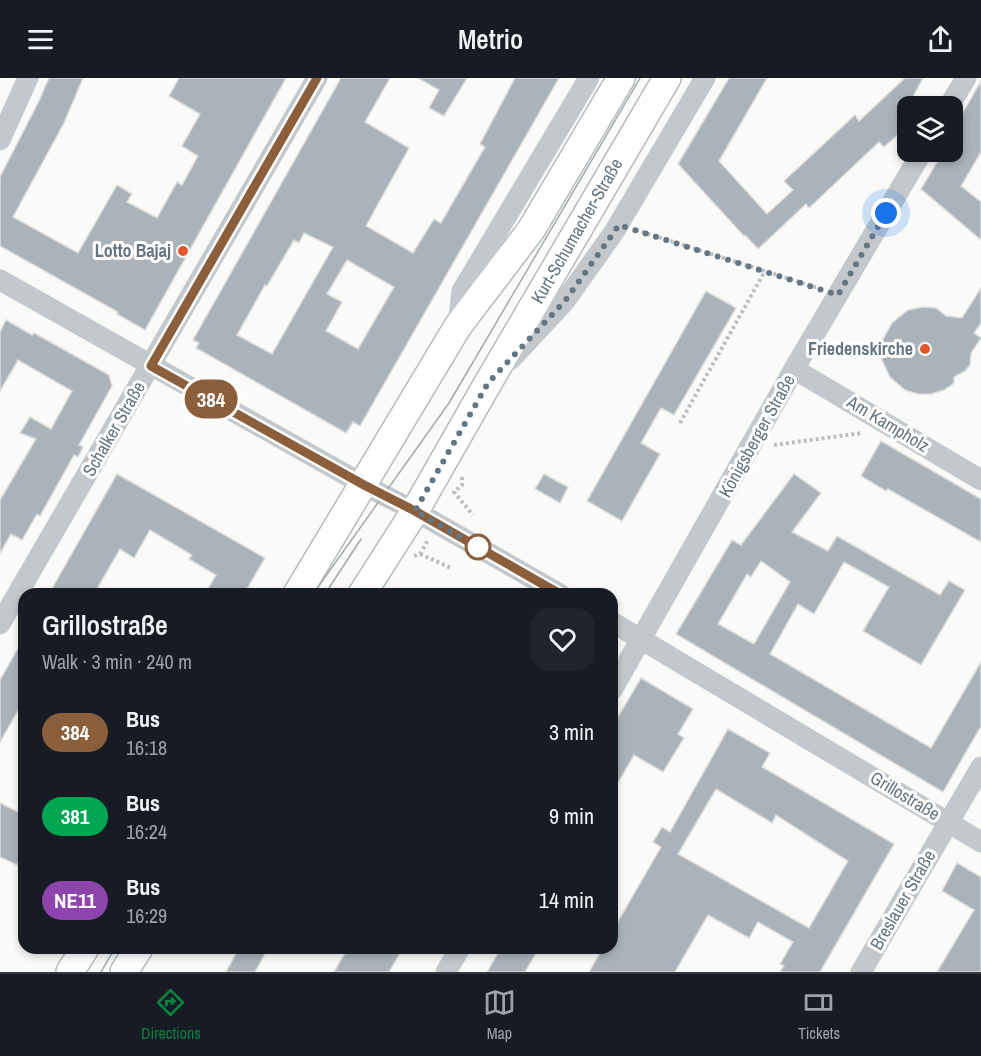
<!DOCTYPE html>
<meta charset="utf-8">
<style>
:root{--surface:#171b24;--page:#20242c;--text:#f1f3f6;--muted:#9ea1a6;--line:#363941;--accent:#0b8043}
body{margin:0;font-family:"Archivo Narrow",sans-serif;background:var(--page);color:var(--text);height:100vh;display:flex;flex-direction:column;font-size:22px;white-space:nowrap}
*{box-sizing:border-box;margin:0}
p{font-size:20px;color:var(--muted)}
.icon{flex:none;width:33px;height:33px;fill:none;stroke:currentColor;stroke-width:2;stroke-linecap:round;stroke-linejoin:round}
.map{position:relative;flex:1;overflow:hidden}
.drawer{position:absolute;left:18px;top:510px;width:600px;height:366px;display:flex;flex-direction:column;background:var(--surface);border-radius:18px;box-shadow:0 3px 9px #0003}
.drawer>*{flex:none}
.badge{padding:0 12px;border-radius:20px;font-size:21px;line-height:39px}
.controls{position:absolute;left:897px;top:18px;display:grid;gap:12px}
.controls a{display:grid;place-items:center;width:66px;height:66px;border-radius:12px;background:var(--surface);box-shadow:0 3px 9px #0003;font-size:30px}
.you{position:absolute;width:30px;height:30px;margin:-15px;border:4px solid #fff;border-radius:50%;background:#1a73e8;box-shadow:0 0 0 9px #1a73e833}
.map>.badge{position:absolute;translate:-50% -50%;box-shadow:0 0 0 3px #fff}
.round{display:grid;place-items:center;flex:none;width:63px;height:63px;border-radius:18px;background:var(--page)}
.summary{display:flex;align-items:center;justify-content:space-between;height:102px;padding:0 24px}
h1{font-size:28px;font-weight:600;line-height:45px}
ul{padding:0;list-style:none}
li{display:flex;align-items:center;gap:18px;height:84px;padding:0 24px}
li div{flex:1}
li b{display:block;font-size:22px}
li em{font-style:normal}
li .badge{min-width:66px;font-weight:700;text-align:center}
header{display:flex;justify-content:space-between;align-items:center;height:78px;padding:0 24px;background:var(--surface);font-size:27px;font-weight:600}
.dock{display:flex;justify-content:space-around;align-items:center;height:84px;border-top:2px solid var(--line);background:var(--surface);font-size:16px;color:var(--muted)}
.dock a{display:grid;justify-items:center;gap:3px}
.dock .active{color:var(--accent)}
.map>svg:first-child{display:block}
.building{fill:#aab3b9;stroke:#dcdcda;stroke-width:1.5;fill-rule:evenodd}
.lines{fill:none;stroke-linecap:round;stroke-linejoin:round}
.major-casing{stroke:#b5babe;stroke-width:30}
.path{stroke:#bbbfc2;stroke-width:4;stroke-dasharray:3 3;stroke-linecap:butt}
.minor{stroke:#c3c8cc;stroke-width:21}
.major{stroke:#fff;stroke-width:27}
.tram{stroke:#a2aab0;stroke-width:1.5}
.line-casing{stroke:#fff;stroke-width:14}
.line{stroke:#8b5e3c;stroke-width:9}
.walk{stroke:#657683;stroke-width:6;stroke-dasharray:0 10.8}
.poi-dot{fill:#e4572e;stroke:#fff;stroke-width:2}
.stop-dot{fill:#fff;stroke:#8b5e3c;stroke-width:3}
.labels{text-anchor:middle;stroke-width:6;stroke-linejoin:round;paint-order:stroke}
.street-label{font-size:18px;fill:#657683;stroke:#fff}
.poi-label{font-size:18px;font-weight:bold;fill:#657683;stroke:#fff;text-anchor:end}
</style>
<header><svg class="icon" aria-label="menu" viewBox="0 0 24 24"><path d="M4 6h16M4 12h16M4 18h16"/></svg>Metrio<svg class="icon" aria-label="share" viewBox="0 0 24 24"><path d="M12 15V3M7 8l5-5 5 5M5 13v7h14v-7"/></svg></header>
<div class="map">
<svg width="981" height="894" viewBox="0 0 981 894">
<rect width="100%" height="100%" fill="#fafaf8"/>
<g class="building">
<path d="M49 0H83L64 45 13 139 78 175 117 107 132 116 127 124 157 140 177 104 182 107 198 78 182 68 200 36 169 18 179 0H286L145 252 117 236 118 234 0 168V99L39 23Z"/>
<path d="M341 0H390L365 44 409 70 366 148 413 175 434 141 441 145 485 69 480 66 515 0H559L360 348 353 344 346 355 196 270 199 265 193 262ZM304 155 333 169 272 276 237 257 265 207 267 208 294 162 299 165ZM347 182 394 209 358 271 326 253 342 224 327 216Z"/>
<path d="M418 0H467L444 38 429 30 439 12Z"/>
<path d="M729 0H767L719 83 767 136 793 112 784 103 855 37 859 43 905 0H923L908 28V48L884 69 879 64 809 130 806 126 758 171 745 157 744 158 678 86Z"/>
<path d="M981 3V74L961 108 981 124V162L921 111 943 74H952V54Z"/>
<path d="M981 210V245L974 255 981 260 971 275 970 287 965 293 954 299V305L944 312 931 316H918L905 312 890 299 882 282V263L892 245 908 232 923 229 936 230 946 238 962 240Z"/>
<path d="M706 213 736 230 674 337 661 330 641 365 660 376 622 443 587 423Z"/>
<path d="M6 242 32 257 34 255 109 297 112 308 79 367 83 369 78 379 74 377 40 438 37 436 22 462 11 456 0 475V422L36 361 20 355 30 339 51 351 72 313 18 282 0 313V254Z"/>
<path d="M881 363 981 421V464L888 411 886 413 861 398Z"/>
<path d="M117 396 265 480 244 516H205L216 497 189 481 192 477 150 452 134 480 120 471 94 516H49Z"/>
<path d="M544 396 568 409 560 425 535 411Z"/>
<path d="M794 396 821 415 792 454 828 473 837 458 940 517 949 503 965 512 921 587 863 553 889 509 844 484 814 536 798 526 770 576 931 670 981 584V648L943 714 676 556 732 462 741 467ZM761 483 790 504 754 566 718 546 747 496 751 499Z"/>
<path d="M24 560V622L0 664V602Z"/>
<path d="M641 600 693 631 678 656 684 660 663 694 634 677 612 715V649Z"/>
<path d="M728 651 770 675 762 689 894 766 820 894H780L784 888 780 886 793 864 758 844 749 860 708 837 675 894H589L603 870H612V854L661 769 653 764 662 749 670 754ZM716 711 772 745 776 737 848 783 809 850 678 776Z"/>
<path d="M0 725 24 737V776L17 787 0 779Z"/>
<path d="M957 785 981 799V894H937L974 832 942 813Z"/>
<path d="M239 870H268L255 894H226Z"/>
<path d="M348 870H403L389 894H334Z"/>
<path d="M501 870H539L525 894H487Z"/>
</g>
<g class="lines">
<defs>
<g id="major">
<path d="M297 516 458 248 531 152 621 0"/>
<path d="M362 516 415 433 488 305 667 0"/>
<path d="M70 894 85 870"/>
<path d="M124 894 139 870"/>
</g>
</defs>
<use href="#major" class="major-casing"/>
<g class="path">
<path d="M636 152 818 210"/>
<path d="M680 345 765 193"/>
<path d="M774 367 862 355"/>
<path d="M462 399V407L454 414 473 437"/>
<path d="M420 476 451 490"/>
<path d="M414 478 420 476 428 462"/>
</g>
<g class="minor">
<path d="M949 28 966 0"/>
<path d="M0 62 28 0"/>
<path d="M0 202 364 407 415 433 560 516"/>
<path d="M458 248 462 213 589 0"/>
<path d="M511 281 565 223 614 154 705 0"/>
<path d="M794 291 981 402"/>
<path d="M612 544 981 764"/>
<path d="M0 546 317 0"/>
<path d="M612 612 794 291 922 74"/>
<path d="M446 894 460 870"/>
<path d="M861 894 981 689"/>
</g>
<use href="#major" class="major"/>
<g class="tram">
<path d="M313 516 449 325 640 0"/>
<path d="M325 516 361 461"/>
<path d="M101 894 115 870"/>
</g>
</g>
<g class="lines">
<defs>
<path id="line" d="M317 0 151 288 364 407 415 433 560 516"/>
</defs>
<use href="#line" class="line-casing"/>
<use href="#line" class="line"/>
<path class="walk" d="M478 469 415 433 488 305 565 223 619 147 838 217 886 135"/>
</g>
<g class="poi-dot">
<circle cx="183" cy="173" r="6"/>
<circle cx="925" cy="271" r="6"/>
</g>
<circle class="stop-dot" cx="478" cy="469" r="12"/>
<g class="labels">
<g class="street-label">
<text transform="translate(577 153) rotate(-60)" y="6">Kurt-Schumacher-Straße</text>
<text transform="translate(888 346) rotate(31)" y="6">Am Kampholz</text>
<text transform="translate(114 351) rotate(-60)" y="6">Schalker Straße</text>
<text transform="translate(757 358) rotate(-61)" y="6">Königsberger Straße</text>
<text transform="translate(905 718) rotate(31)" y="6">Grillostraße</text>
<text transform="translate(903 822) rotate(-60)" y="6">Breslauer Straße</text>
</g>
<g class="poi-label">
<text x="171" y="179">Lotto Bajaj</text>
<text x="913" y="277">Friedenskirche</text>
</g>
</g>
</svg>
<div class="controls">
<a><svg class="icon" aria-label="layers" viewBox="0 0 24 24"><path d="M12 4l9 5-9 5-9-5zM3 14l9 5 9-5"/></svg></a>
</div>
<div class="you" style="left:886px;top:135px"></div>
<b class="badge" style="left:211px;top:321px;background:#8b5e3c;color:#fff">384</b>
<section class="drawer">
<div class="summary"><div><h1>Grillostraße</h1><p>Walk · 3 min · 240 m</p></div><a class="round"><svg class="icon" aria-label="heart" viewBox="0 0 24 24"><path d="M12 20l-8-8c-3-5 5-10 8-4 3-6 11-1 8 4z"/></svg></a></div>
<ul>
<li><span class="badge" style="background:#8b5e3c;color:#fff">384</span><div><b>Bus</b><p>16:18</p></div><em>3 min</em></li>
<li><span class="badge" style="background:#00a651;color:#fff">381</span><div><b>Bus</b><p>16:24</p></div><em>9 min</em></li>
<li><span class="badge" style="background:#8e44ad;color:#fff">NE11</span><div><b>Bus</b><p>16:29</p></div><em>14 min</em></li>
</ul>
</section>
</div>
<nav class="dock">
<a class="active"><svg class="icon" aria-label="directions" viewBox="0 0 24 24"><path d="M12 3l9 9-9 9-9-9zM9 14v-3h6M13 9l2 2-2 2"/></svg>Directions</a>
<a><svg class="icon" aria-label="map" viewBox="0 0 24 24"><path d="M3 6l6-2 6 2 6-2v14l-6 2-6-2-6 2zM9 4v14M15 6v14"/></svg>Map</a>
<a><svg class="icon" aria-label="tickets" viewBox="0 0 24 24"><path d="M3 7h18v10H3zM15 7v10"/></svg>Tickets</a>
</nav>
